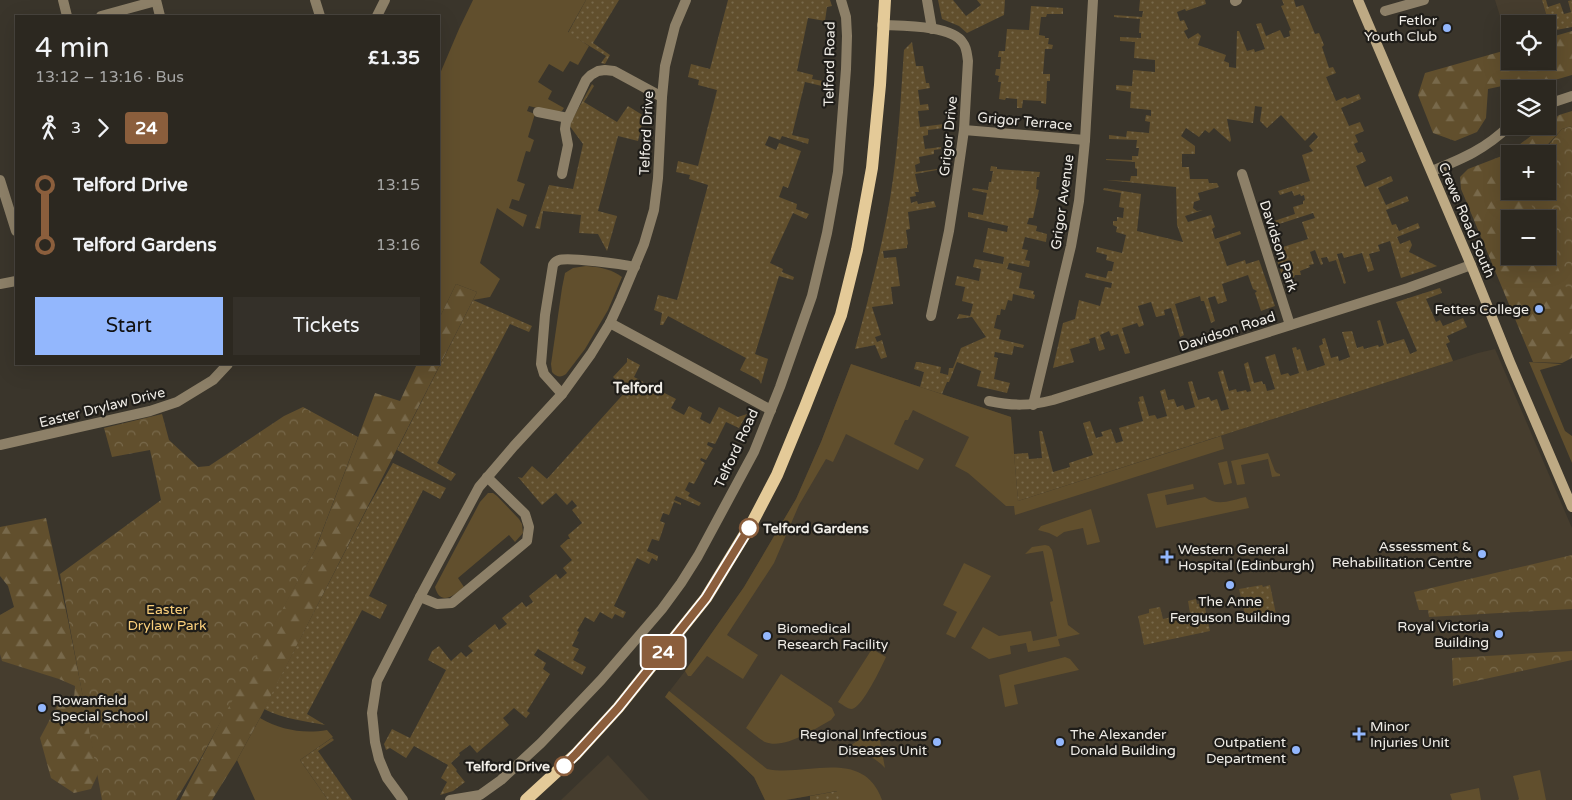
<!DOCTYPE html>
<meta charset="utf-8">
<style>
:root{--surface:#2c2820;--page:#343029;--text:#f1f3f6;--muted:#a6a6a5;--line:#48443e;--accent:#93b7fd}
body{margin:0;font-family:"Varela Round",sans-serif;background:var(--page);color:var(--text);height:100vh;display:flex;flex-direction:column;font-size:19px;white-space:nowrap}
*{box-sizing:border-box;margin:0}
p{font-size:16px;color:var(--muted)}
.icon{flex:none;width:28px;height:28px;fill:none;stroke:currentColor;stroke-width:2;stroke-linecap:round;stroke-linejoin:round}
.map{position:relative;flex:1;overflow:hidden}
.panel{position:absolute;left:15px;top:15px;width:425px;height:350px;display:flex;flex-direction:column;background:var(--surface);border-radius:0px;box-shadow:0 5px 20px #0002,0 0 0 1px var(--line)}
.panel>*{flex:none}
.badge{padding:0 10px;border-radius:4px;font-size:18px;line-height:32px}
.fabs{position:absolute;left:1501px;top:15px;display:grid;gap:10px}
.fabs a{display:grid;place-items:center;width:55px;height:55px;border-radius:0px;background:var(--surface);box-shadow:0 5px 20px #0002,0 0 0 1px var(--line);font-size:25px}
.map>.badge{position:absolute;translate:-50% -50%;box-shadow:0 0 0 2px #fff}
.legs{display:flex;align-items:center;gap:8px;height:55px;padding:0 20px;font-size:16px}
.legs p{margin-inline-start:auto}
.overview{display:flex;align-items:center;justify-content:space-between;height:85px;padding:0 20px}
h1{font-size:28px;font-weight:600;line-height:38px}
.action{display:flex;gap:10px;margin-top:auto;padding:10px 20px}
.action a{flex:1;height:58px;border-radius:0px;background:var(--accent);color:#111;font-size:20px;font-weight:600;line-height:58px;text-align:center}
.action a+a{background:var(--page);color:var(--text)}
ul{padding:0 20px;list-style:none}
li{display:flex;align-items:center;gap:18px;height:60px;font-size:19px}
li i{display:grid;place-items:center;width:8px;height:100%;margin:0 6px;background:currentColor}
li i::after{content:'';width:12px;height:12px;margin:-6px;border:4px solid;border-radius:50%;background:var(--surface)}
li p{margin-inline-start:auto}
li:first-child i{background:linear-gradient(#0000 50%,currentColor 0)}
li:last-child i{background:linear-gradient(currentColor 50%,#0000 0)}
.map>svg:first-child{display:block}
.built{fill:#463d2e}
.grass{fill:#614f2d}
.forest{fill:url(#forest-firs);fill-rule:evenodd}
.park{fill:url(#park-crowns)}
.garden{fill:url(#garden-dots)}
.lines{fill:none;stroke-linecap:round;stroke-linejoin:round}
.street{stroke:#8d8068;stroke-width:10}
.secondary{stroke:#beaa84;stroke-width:10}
.primary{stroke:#e4ca98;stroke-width:12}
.line-1-casing{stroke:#fff;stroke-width:11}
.line-1{stroke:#8b5e3c;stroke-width:8}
.poi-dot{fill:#93b7fd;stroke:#1f1d19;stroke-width:2}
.stop-1-dot{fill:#fff;stroke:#8b5e3c;stroke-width:2.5}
.labels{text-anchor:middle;stroke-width:4.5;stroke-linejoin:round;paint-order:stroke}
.poi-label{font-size:14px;fill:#f0ede7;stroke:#1f1d19;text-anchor:end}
.street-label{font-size:14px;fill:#f0ede7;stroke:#1f1d19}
.stop-label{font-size:14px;font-weight:bold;fill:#f0ede7;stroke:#1f1d19;text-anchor:start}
.park-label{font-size:14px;fill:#facf7b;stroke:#1f1d19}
.neighbourhood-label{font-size:15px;font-weight:bold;fill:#f0ede7;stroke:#1f1d19}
</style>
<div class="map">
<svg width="1572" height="800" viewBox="0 0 1572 800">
<defs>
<pattern id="forest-firs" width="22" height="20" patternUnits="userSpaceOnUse" patternTransform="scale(1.25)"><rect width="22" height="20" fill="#614f2d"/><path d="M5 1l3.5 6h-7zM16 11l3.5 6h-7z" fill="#78694b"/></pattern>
<pattern id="park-crowns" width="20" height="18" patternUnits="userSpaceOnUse" patternTransform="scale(1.25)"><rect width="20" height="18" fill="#614f2d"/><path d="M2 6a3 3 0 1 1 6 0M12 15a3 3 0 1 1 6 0" fill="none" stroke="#78694b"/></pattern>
<pattern id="garden-dots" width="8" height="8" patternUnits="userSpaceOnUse" patternTransform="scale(1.25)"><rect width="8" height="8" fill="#614f2d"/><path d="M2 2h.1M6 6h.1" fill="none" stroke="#78694b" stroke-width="1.8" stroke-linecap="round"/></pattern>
</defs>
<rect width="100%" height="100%" fill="#3a352b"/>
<g class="built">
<path d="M1495 0H1542L1551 31 1548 32V24H1510L1509 45Z"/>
<path d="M1495 349 1572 528V800H839L837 791 786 800H765L754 777 732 756 665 697 685 671 744 587 796 499 821 442 851 364 1011 417 1018 501 1478 353Z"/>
<path d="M60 583 103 800H0V615Z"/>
<path d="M608 755 649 800H561Z"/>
</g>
<g class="grass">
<path d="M473 0H586L568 32 589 46 578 65 570 61 563 72 549 64 538 82 552 91 548 99 564 108 562 111 553 112 529 106 527 111 535 114 528 137 534 140 530 152 526 151 517 181 525 184 519 201 512 199 509 208 527 215 523 227 497 208 480 263 500 279 490 297 473 300 477 292 456 284 439 319V76L459 29Z"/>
<path d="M586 266C600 267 611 269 622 277L608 310 585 349 566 374C561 378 556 377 552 372L551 364 562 288 565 273 573 268Z"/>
<path d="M1529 362 1562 364 1540 370 1565 431 1572 436V463Z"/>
<path d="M851 364 1011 417 1018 501 1221 436 1224 449 1015 515 1014 506H1006L968 473 955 466 969 437 913 410 908 420H905L894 444 924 459 918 470 846 434 833 462 826 459 799 505 774 563 727 635 758 655 743 679 707 656 691 676H688L685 671 744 587 796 499 821 442Z"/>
<path d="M1268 453 1275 471 1277 473 1280 474V476L1272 477 1268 459 1241 465 1245 484 1237 485 1231 461Z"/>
<path d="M1227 461 1232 483 1224 485 1218 463Z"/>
<path d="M1193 484 1194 489 1165 495 1167 505 1205 497C1217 507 1232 500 1246 497L1249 508 1156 528 1147 494Z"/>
<path d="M488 493H493L497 496 519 519 522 524 523 533 515 542 509 535 458 578 464 587C455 595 440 607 435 587L480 502Z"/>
<path d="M1091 509 1100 542 1087 545 1083 528 1064 532 1057 537 1049 533 1038 530 1041 526Z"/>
<path d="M1045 545 1049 546 1052 550 1068 625 1080 634 1058 639 1060 646 1028 652 1026 643 1010 646 1011 654 989 659 971 648 983 627 999 636 1031 631 1033 641 1057 636 1050 602 1053 601 1043 551 1025 554 1032 547Z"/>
<path d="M964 563 991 576 955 638 946 634 957 612 943 605Z"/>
<path d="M872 649 886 657C882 666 862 708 852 709 847 709 842 704 838 702Z"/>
<path d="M1065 657 1070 659 1079 670 1014 685 1018 704 1005 707 999 675Z"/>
<path d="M781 674 832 708 835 715 831 720C814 729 784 750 765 742 758 738 752 732 746 728Z"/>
<path d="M669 691 767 769C806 777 863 747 882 800H839L837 791 786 800H765L754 777 732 756 665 697Z"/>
<path d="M260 718C281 730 303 734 327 730L333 737 300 760 328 800H255L237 760Z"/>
<path d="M878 730 885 768C874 756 862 752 847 748L870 732Z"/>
<path d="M1540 770 1546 800H1518L1519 799 1513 776Z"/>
<path d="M1479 788 1481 800H1452L1450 794Z"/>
</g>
<g class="forest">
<path d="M1572 31V75L1524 89 1502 86 1488 89 1486 118 1477 132 1455 141 1433 133 1418 95 1425 73 1510 49V61H1548V38Z"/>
<path d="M1572 111V126L1562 129 1539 154H1510V191H1539L1572 264V358L1562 363 1533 362 1461 189 1460 177 1468 169 1507 154 1544 126H1548V123L1559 115ZM1510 219H1548V256H1510Z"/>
<path d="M456 284 477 292 260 718 237 760 212 800H180L232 699 316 548 375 393 400 401 417 364H439V319Z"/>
<path d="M46 518 68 620 98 774 91 789 74 793 51 778 40 738 57 706 74 699 75 686 59 679 2 661 0 654V615L14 607 8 586 0 576V527Z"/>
</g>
<g class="park">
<path d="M1572 126V302L1548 243V219H1537L1526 191H1548V154H1541L1562 129Z"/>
<path d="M303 407 358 437 315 550 197 765 176 800H102L60 574 161 500 150 450 112 457 104 428 162 414 169 440 198 467 209 466 284 416Z"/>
<path d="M1572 555V609L1429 617 1428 610H1419L1414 592Z"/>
<path d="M1572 651V660L1453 686 1452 658Z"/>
</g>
<g class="garden">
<path d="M586 0H619L593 43 610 55 605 64 601 63 606 56 568 33Z"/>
<path d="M728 0H830L832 6 827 7 825 21 808 18 797 71 813 75 812 79 823 81 822 86 805 82 792 135 809 139 808 144 782 136 780 140 769 136 765 145 776 150 779 143 801 151 788 188 783 186 779 197 797 204 796 209 809 214 806 219 793 213 770 263 783 269 782 272 794 277 793 280 779 276 755 354 768 359 761 384 759 380 740 370 746 358 668 316 663 325H660L662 313 654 310 658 295 677 300 708 185 689 179 690 175 676 172 678 161 698 166 717 90 698 85 699 80 688 77 691 64 710 69Z"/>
<path d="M938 0H953L966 16 981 5 977 0H1005L1004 15 967 33 959 26 942 19Z"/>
<path d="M1140 0H1205L1206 4 1186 11 1185 9 1177 12 1180 21 1184 20 1188 29 1184 31 1188 39 1198 33 1201 36 1198 45 1226 55 1224 61 1229 63V67L1236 68 1237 31H1239L1247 51 1254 49 1255 52 1265 49 1256 24 1261 23 1266 36 1280 30 1284 38 1290 36 1289 31 1291 30 1281 6 1284 5 1282 0H1294L1296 7 1303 5 1315 34 1319 33 1324 45 1322 47 1329 68 1333 67 1336 73 1326 77 1336 101 1345 97 1347 99 1359 94 1361 99 1341 108 1349 126 1360 122 1364 131 1355 135 1358 142 1354 144 1358 153 1362 152 1366 161 1356 166 1365 187 1391 176 1393 181 1378 188 1386 205 1407 196 1409 201 1386 210 1392 225 1396 224 1399 231 1418 223 1420 228 1397 237 1400 244 1410 240 1412 245 1409 252 1437 266 1401 278 1390 241 1378 245 1380 251 1369 254 1374 270 1368 272 1362 253 1344 258 1342 253 1337 254 1346 283 1344 284 1336 260 1329 262 1327 257 1321 258 1323 264 1321 265 1315 250 1310 252 1314 264 1309 265 1310 267 1300 271 1301 275H1295L1293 279 1295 280 1298 287 1293 288 1292 283 1285 285 1275 254 1284 251 1283 247 1308 239 1302 222 1315 218 1313 213 1276 225 1274 221 1295 214 1293 207 1303 204V201L1305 200 1304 195 1301 196 1300 194 1294 196 1292 191 1280 195 1278 191 1310 181 1302 155 1313 151 1309 146 1318 137 1314 132 1305 141 1281 115 1267 128 1260 121 1262 107 1255 106 1253 123 1227 119 1231 140 1230 142 1214 128 1209 133 1205 130 1199 137 1186 128 1181 136 1195 146V154H1182V167H1189L1190 179H1208L1209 183H1217L1219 187 1198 193 1200 200 1194 202 1193 208 1197 211 1203 210 1185 216 1188 222 1211 215 1215 227 1212 229 1215 239 1240 231 1241 234 1219 242 1227 266 1245 260 1246 264 1259 260 1275 306 1261 311 1255 293 1257 291 1253 289 1248 275 1222 284 1227 301 1218 304 1215 296 1208 298 1215 321 1211 323 1204 301H1201L1200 296 1175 304 1184 335 1180 337 1171 308 1164 310 1165 315 1156 317 1151 302 1138 306 1144 325 1139 327 1137 323 1122 328 1130 353 1125 354 1118 334 1111 336 1109 331 1100 335 1105 349 1099 351 1095 337 1089 339 1090 343 1070 349 1074 362 1053 368 1063 323 1075 319 1079 300 1100 306 1105 287 1111 288 1112 283 1085 277 1086 273 1106 278 1108 271H1112L1114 262 1106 260 1107 255 1096 252 1097 247 1122 253 1126 235 1116 232 1117 227 1113 225V221H1117V217L1123 218 1124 208 1119 207 1121 193 1103 190 1104 188 1141 194 1137 231 1183 242 1177 225 1176 187 1106 180 1130 181 1131 176H1137V169L1135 168V162L1106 160V159L1132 160V156H1138L1139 148H1136L1137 140 1109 139V135L1126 137 1127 131 1149 133 1150 122 1145 121 1146 115 1151 116V110L1130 108 1131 92 1116 90V85L1132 86 1133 70 1155 72V60L1134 58 1135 42 1120 41V37L1141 38V33H1139L1140 19 1114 17V15L1142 17 1143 11H1139Z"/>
<path d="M1542 0H1546L1548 7 1560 3 1564 14 1571 12 1568 1 1572 0V27L1551 31Z"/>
<path d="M1031 6 1063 8V14H1047L1046 17H1041L1039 35 1045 36V38H1049L1048 44 1053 45 1052 49H1045L1043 74H1050V81H1047L1046 104 1041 103V101L1023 100 1022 108H1017V99L1006 98 1005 100 999 99 1001 82H998L999 76 995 75 996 69H1000L1001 57H998L999 51H1005L1007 29 1029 30Z"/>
<path d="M912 42 916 66H923L926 83H929L930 88 918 90 920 105 928 104 929 110 918 111 920 127 944 124V128L928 130V135L923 136 925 149 941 147V149L934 150V154L919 157 920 163 915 165 916 172 937 169V170L915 174 919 192H915L916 196 910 197 911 203 917 201 918 204 934 201 936 207 908 212 910 229 906 230 908 244 907 245V248L883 251 884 258 896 257 900 286 891 287 893 304 872 307 881 335 875 337 877 342 882 340 887 357 881 359 875 345 855 349C870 293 885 237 893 179 899 136 901 93 904 50Z"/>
<path d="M592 84 594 86 584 102 617 122 628 106 644 116 638 141 618 136 598 211 617 216 607 251 598 234 579 233 581 215 543 211 540 229 535 228 549 185 573 189 583 144 569 125Z"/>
<path d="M991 166 997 167V169L1040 172 1039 177H1037L1036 189 1039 190 1033 218H1029L1027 224 1037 226 1036 231 1047 234 1046 242 1025 237 1022 249 1028 250 1025 260 1030 261 1029 267 1009 263 1007 269 1022 273 1019 288 1034 291 1033 294 1035 295 1034 299 1013 294 1012 301 1008 300 1005 310 1001 309 1000 315H997L994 328 1001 330 999 339 1024 345 1023 348 1014 346 1012 355 995 352 994 357 998 358 994 379 1010 383 1007 393 977 386 981 371 957 362 949 382H947L942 394 920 387 924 372 914 369 916 362H919L941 367 940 373 948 375 949 368H953L961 348 986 337 972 317 957 319 959 314 970 316 973 304 962 301 965 287 955 285 957 276 979 281 981 269 973 267 975 259 1003 264 1004 257 983 252 988 228 1007 232 1008 226 968 217V212L983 215 987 193 972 190 973 188 988 190 989 182H991L993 171H990Z"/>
<path d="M1440 288 1442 293 1426 299 1436 322 1440 320 1443 326 1463 318 1467 327 1447 336 1450 342 1446 344 1453 361 1018 501 1014 454 1028 453 1029 459 1042 458 1039 431H1042L1053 472 1070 467 1069 463 1093 455 1083 423 1090 421 1096 438 1103 436 1101 432 1111 429 1116 443 1123 441 1119 428 1143 421 1138 402 1140 401 1139 397 1143 396 1149 416 1155 415 1157 419 1167 416 1160 391 1165 389 1168 400 1174 399 1177 407 1183 405 1185 410 1195 407 1188 382 1192 381 1198 400 1209 397 1211 401 1217 399 1221 411 1229 409 1218 372 1223 370 1229 391 1236 389 1237 392 1246 390 1247 392 1251 391 1244 364 1248 362 1254 383 1262 381 1263 384H1265L1267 391 1275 389 1265 357 1275 354 1281 375 1288 373 1290 376 1299 373 1292 348 1296 347 1297 350 1300 349 1307 371 1325 365 1319 346 1323 344 1322 339 1325 338 1331 358 1338 356 1339 361 1350 357 1342 332 1352 331 1357 348 1363 346 1364 349 1378 345 1379 347 1384 345 1377 321 1380 320 1387 344 1404 339 1410 354 1417 351 1396 302Z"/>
<path d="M473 300 532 326 529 332 510 324 437 463 456 474 451 481 397 450Z"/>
<path d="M627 358 640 365 634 377 676 399 671 408 684 415 689 406 702 413 700 419 710 424 719 407 738 417 747 414 739 428 726 422 715 444 708 442 707 445 713 448 706 460 701 458 700 460 705 463 694 484 689 482 685 490 690 493 688 496 701 503 699 506 676 496 674 500 681 503V505L674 502 669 515 663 513 660 521 665 523 659 541 652 539 647 551 658 556 657 561 652 558 649 564 637 558 614 606 626 612 623 618 615 614 612 619 600 612 594 622 585 617 577 631 579 632 572 646 579 649 573 660 586 667 582 675 538 649 534 655 546 663 543 669 550 674 527 711 530 713 526 718 514 708 503 718 509 725 477 753 470 745 459 753 460 755 451 763 457 770 456 771 465 782 453 791 440 795 447 782 441 778 448 765 414 746 406 758 390 748 386 750 384 744 392 729 410 738 446 670 428 660 432 651 439 646 451 661 461 652 466 657 473 651 468 646 495 624 499 630 507 624 502 618 522 602 526 607 533 602 529 596 556 574 560 579 567 573 563 568 572 560 560 546 568 539H570L568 535 582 523 572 510 577 506 572 500 567 505 556 493 542 505 518 477 522 478 532 466 547 479 627 390 613 377 627 362Z"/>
<path d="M393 463 446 488 440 499 423 490 369 596 387 605 380 619 362 610 307 714 325 725C304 721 284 719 264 709L368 507Z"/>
<path d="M1262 585 1263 587 1270 585 1277 619 1247 624 1239 589Z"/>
<path d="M1196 599 1197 604 1204 603 1210 631 1144 645 1138 616 1149 613V609L1160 607 1163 619 1190 613 1188 601Z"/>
<path d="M332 738 334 740 318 751 352 800H328L300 760Z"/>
<path d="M838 791 839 800H810V796Z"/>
</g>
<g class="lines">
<g class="street">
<path d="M63 0 67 16"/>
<path d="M156 0 160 16"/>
<path d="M315 0 320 16"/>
<path d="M927 0 932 29"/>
<path d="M1235 1 1237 0"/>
<path d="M1385 11 1424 0"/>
<path d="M101 16 156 1"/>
<path d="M377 16 385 0"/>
<path d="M882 25C902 26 952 25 963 43 967 48 967 55 968 61L964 130 957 179 949 231 931 316"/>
<path d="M1548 104 1572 96"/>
<path d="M538 112 568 118"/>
<path d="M964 130 1085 140"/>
<path d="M1432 171C1462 159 1486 149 1510 125"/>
<path d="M562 174 568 145 565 129 566 122 586 80 591 75 598 71 605 70 614 71 662 97"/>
<path d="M1242 174 1290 325"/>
<path d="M0 180 16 231"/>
<path d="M0 284 16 281"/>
<path d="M610 323 771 410"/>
<path d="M562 394 544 374 541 364 545 315 553 265C555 262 555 262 559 260 569 257 622 264 635 267"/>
<path d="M989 401C1013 406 1029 406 1053 400L1408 288 1471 265"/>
<path d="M1033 405 1071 246 1079 201 1085 140 1093 0"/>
<path d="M0 445 150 411 177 402 213 380 228 364"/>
<path d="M420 597 437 604 452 603 527 541 529 527 525 514 487 477"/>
<path d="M403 800 387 778 379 759 375 742 372 713 377 681 420 597 479 487 514 446 562 394 591 354 610 323 621 299 644 244 654 210 658 178 662 97 665 66 675 26 686 0"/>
<path d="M450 800 480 795 501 780 541 743 601 680 662 609 681 583 698 556 754 452 780 387 812 296 827 233 838 172 846 69 847 36 846 17 841 0"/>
</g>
<path class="secondary" d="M1358 0 1471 265 1510 362 1572 507"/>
<path class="primary" d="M526 800 576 754 618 708 706 598 753 521 777 475 805 407 841 315 857 250 872 168 880 85 885 0"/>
</g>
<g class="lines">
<defs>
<path id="line-1" d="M564 766 576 754 618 708 706 598 749 528"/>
</defs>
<use href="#line-1" class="line-1-casing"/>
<use href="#line-1" class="line-1"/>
</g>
<g class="poi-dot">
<circle cx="1447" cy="28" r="5"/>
<circle cx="1539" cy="309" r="5"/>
<circle cx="1482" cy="554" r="5"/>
<path d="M1164.5 549.5h5v5h5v5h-5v5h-5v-5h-5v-5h5z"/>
<circle cx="1230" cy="585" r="5"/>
<circle cx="1499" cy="634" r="5"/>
<circle cx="767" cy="636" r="5"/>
<circle cx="42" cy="708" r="5"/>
<path d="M1356.5 726.5h5v5h5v5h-5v5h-5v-5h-5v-5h5z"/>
<circle cx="937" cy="742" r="5"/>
<circle cx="1060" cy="742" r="5"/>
<circle cx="1296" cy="750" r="5"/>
</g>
<g class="stop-1-dot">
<circle cx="749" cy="528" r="9"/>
<circle cx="564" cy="766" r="9"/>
</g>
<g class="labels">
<g class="poi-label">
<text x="1437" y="25">Fetlor<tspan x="1437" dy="16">Youth Club</tspan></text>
<text x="1529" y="314">Fettes College</text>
<text x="1472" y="551">Assessment &amp;<tspan x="1472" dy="16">Rehabilitation Centre</tspan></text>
<text x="1178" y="554" text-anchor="start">Western General<tspan x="1178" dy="16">Hospital (Edinburgh)</tspan></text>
<text x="1230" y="606" text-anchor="middle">The Anne<tspan x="1230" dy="16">Ferguson Building</tspan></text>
<text x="1489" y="631">Royal Victoria<tspan x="1489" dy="16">Building</tspan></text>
<text x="777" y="633" text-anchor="start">Biomedical<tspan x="777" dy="16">Research Facility</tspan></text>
<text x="52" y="705" text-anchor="start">Rowanfield<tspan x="52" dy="16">Special School</tspan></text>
<text x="1370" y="731" text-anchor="start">Minor<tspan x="1370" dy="16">Injuries Unit</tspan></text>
<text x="927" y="739">Regional Infectious<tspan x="927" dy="16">Diseases Unit</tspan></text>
<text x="1070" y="739" text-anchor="start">The Alexander<tspan x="1070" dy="16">Donald Building</tspan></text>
<text x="1286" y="747">Outpatient<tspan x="1286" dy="16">Department</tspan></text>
</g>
<g class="street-label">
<text transform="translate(829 64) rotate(-89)" y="5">Telford Road</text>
<text transform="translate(1025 121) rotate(5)" y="5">Grigor Terrace</text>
<text transform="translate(646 133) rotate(-87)" y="5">Telford Drive</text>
<text transform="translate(948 136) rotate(-84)" y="5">Grigor Drive</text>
<text transform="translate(1062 202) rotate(-82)" y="5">Grigor Avenue</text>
<text transform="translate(1467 220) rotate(67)" y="5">Crewe Road South</text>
<text transform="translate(1279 246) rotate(72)" y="5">Davidson Park</text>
<text transform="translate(1227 331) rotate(-18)" y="5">Davidson Road</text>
<text transform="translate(102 407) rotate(-14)" y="5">Easter Drylaw Drive</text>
<text transform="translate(736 448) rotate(-65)" y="5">Telford Road</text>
</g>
<g class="stop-label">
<text x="763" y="533">Telford Gardens</text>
<text x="550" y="771" text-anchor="end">Telford Drive</text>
</g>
<g class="park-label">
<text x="167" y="614">Easter<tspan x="167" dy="16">Drylaw Park</tspan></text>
</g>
<g class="neighbourhood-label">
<text x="638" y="393">Telford</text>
</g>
</g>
</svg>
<div class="fabs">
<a><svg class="icon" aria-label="locate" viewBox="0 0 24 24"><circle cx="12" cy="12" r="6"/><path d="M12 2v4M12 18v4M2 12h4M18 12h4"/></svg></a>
<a><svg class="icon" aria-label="layers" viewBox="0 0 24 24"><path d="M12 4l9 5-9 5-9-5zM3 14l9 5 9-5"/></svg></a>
<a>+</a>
<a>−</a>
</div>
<b class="badge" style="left:663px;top:652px;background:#8b5e3c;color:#fff">24</b>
<section class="panel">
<div class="overview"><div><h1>4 min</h1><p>13:12 – 13:16 · Bus</p></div><b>£1.35</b></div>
<div class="legs"><svg class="icon" aria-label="walk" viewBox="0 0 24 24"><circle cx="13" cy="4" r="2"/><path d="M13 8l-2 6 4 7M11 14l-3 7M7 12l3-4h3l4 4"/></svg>3<svg class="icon" aria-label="forward" viewBox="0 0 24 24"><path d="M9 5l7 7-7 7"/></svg><b class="badge" style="background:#8b5e3c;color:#fff">24</b></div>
<ul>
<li><i style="color:#8b5e3c"></i><b>Telford Drive</b><p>13:15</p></li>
<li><i style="color:#8b5e3c"></i><b>Telford Gardens</b><p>13:16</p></li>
</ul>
<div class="action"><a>Start</a><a>Tickets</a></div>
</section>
</div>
